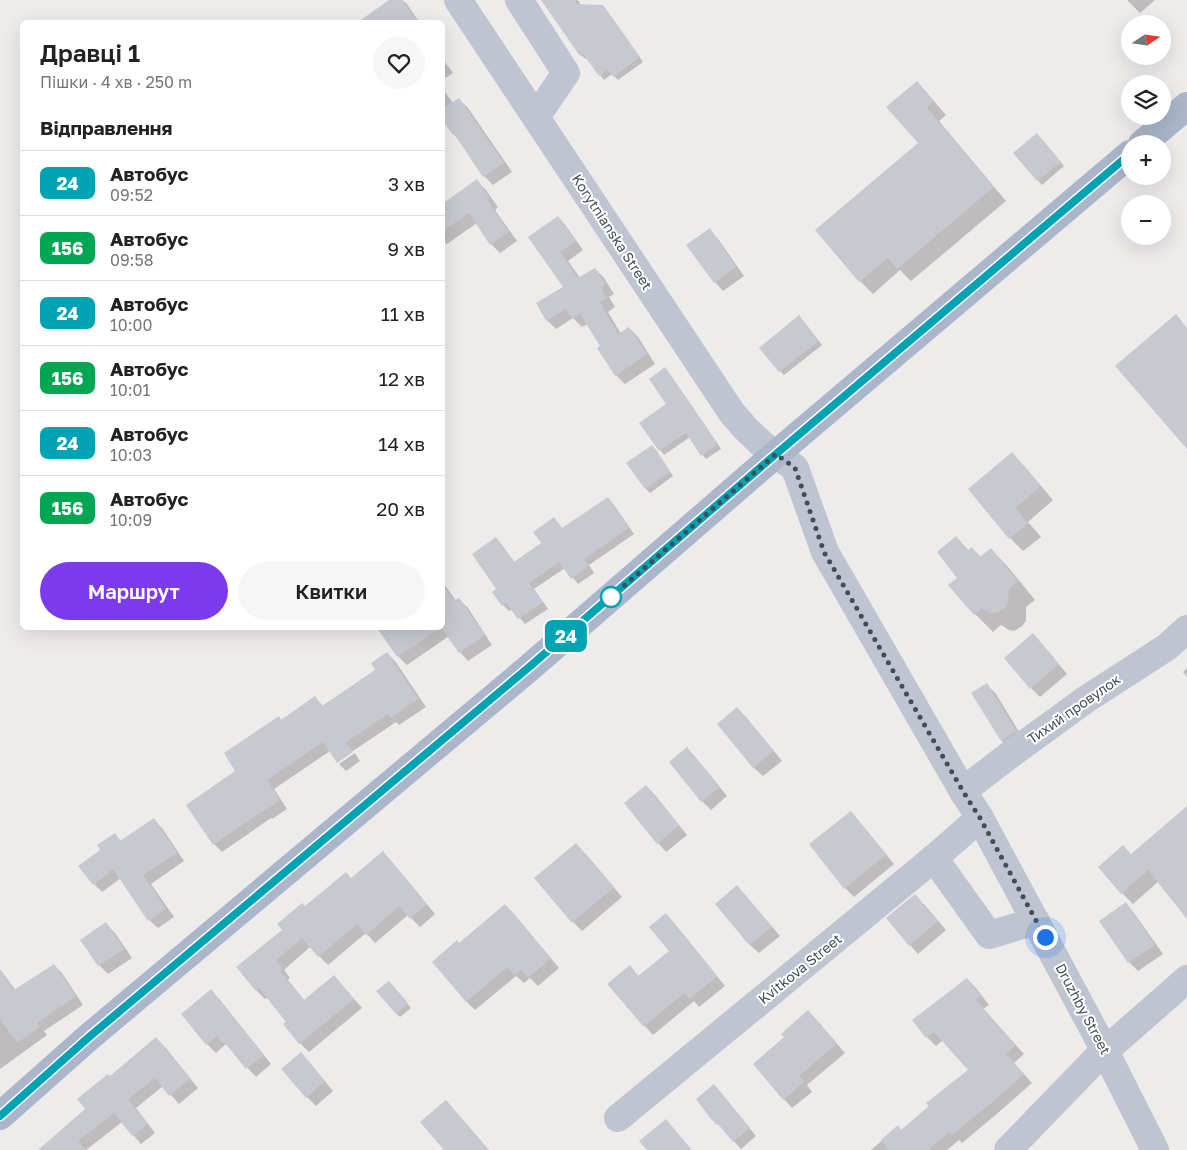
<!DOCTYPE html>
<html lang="uk">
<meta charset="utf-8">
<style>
:root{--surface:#fff;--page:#f6f6f6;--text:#222;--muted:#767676;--line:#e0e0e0;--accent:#7c3aed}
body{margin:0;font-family:"Golos Text",sans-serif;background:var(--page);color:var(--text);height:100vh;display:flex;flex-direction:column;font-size:19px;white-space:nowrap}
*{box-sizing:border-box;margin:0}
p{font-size:16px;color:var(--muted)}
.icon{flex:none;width:28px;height:28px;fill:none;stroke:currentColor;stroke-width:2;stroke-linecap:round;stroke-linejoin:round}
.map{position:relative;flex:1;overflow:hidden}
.panel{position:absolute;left:20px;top:20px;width:425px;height:610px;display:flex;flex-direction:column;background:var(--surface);border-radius:8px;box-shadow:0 5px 20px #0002}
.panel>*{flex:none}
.badge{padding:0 10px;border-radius:8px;font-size:18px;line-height:32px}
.needle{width:32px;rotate:77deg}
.buttons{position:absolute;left:1121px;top:15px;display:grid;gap:10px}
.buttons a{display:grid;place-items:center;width:50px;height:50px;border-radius:50%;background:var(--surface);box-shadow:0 5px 20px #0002;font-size:25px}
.you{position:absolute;width:25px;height:25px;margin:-12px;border:4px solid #fff;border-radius:50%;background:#1a73e8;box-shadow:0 0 0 8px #1a73e833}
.map>.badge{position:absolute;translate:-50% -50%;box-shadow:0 0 0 2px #fff}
h2{padding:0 20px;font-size:19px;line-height:45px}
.round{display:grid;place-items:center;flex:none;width:52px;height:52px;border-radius:26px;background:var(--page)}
.overview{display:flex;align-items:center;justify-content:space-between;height:85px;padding:0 20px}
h1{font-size:24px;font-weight:600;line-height:38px}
.action{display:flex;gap:10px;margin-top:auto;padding:10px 20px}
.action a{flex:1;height:58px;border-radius:30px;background:var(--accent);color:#fff;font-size:20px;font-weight:600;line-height:58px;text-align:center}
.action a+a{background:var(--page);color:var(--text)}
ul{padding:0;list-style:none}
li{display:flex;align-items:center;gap:15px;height:65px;padding:0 20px;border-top:1px solid var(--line)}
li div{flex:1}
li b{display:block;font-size:19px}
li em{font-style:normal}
li .badge{min-width:55px;font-weight:700;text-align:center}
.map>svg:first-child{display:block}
.shadow{fill:#0003}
.building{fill:#c8c9d0}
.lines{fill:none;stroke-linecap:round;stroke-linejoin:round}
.minor{stroke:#bec5d0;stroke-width:28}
.major{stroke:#abb6ca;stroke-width:28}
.line-casing{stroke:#fff;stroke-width:11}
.line{stroke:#00a3b4;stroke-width:8}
.walk{stroke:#444c57;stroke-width:5;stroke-dasharray:0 9}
.stop-dot{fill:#fff;stroke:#00a3b4;stroke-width:2.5}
.labels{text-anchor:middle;stroke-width:4;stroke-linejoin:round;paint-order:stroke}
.street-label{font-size:14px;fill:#444c57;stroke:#fff}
</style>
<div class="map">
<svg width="1187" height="1150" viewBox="0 0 1187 1150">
<rect width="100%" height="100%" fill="#eeebeb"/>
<g class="shadow">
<path d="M392 0H402L407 4 419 22H373L368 16Z"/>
<path d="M542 0H577L580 2 579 5 607 11 643 62 618 80 612 74 604 80 587 58 585 59 581 55Z"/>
<path d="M1127 0H1155L1140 13Z"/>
<path d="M442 58 453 73 442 80Z"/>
<path d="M917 82 946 115 939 121 1006 201 911 281 900 270 873 294 860 281 817 231 920 144Z"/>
<path d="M442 88 453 103 459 99 468 108 512 172 493 185 484 176 459 139 454 134 442 118Z"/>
<path d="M1041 139 1064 166 1042 185 1015 153Z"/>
<path d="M477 181 486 190 498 207 495 210 517 241 500 253 491 244 477 223 447 244 442 240V205Z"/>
<path d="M558 217 566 226 583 250 568 261 580 278 595 269 604 278 614 294 609 297 615 307 608 312 621 334 629 328 638 337 655 364 625 384 616 375 602 346 588 324 582 327 573 318 556 329 547 320 565 287 530 237Z"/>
<path d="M709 230 718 239 744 276 723 291 715 282Z"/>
<path d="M803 321 822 345 784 375 780 371Z"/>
<path d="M665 369 669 373 721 449 706 459 690 437 664 455 641 423 668 405Z"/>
<path d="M652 446 656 450 673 476 650 493 646 489Z"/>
<path d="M1012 454 1025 467 1053 500 1028 522 1041 537 1023 551 1010 538Z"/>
<path d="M608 498 614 505 634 534 589 565 594 573 578 584 565 568 534 589 548 609 525 624 512 609 509 611 503 605 498 589 496 539 502 545 515 563 543 543 554 519 563 529Z"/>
<path d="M956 538 969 551 972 549 981 557 991 549 1008 567 1035 600 1026 607V621L1022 626 1014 631 1009 630 1001 625 993 632 975 614 959 578Z"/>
<path d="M442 581 456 601 459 599 468 608 492 645 468 661 460 652 449 636 407 665 398 656 379 628H442Z"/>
<path d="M1042 644 1067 674 1040 697 1031 688Z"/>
<path d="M387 653 395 661 426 707 399 725 396 722 338 761 330 751 274 789 287 809 272 819 271 818 222 852 214 844 237 771 279 718 282 721 315 698 323 706 377 670Z"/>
<path d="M1187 668V677L1183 672Z"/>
<path d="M987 685 996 694 1024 740 1011 750 1002 741 973 693Z"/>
<path d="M737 709 746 717 782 761 763 776 754 768 718 724Z"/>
<path d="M687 749 696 758 727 796 711 810 702 801Z"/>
<path d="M355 753 360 761 346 771 339 764Z"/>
<path d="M646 786 655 795 687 835 666 852 658 843Z"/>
<path d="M1187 808V917L1159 881 1133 904 1122 893 1132 855Z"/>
<path d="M851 812 859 821 894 864 854 897 845 888Z"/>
<path d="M153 820 162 828 184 861 151 884 174 917 158 928 149 920 121 878 102 892 94 884 102 850 114 834 122 842Z"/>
<path d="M585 853 622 897 582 931 573 922Z"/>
<path d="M392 862 435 914 420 927 408 915 375 943 366 933 328 965 310 947 284 970 290 978 288 980 305 1001 342 985 362 1008 309 1052 300 1043 288 1022 268 997 265 999 256 990 284 930 305 908 351 880Z"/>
<path d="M737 887 746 896 780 936 759 953 750 945 717 904Z"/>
<path d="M924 904 946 930 918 954 910 945Z"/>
<path d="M1126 904 1134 913 1163 954 1138 971 1129 962Z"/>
<path d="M505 905 514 914 559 968 538 986 530 978 524 983 516 976 475 1010 466 1001 459 944Z"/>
<path d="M674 923 725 986 699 1007 694 1001 653 1035 645 1026 629 967 639 977 670 951Z"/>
<path d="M106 924 115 933 132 958 108 974 99 965 82 940Z"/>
<path d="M54 965 62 973 83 1005 44 1031 47 1035 0 1069V969L16 991Z"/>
<path d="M967 979 976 988 989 1005 983 1009 1024 1054 1014 1063 1032 1083 999 1112 962 1143 959 1140 947 1150H871L898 1127 902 1131 969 1070 943 1040 936 1046 927 1037Z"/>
<path d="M393 986 411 1008 400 1017 396 1013Z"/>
<path d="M211 991 220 1000 271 1064 256 1077 226 1044 216 1053 207 1044Z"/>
<path d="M817 1021 845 1053 807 1085 812 1092 792 1108 784 1099 754 1064Z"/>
<path d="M156 1038 165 1047 198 1088 179 1104 163 1086 136 1108 155 1133 141 1144 122 1122 86 1150H40L87 1110 110 1078Z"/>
<path d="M309 1062 333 1091 316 1106 307 1097Z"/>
<path d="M721 1093 756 1136 741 1149 718 1124Z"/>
</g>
<g class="building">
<path d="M389 0H402L418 22H358Z"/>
<path d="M541 0H576L575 4 603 5 640 57 613 77 608 70 599 76 583 54 580 56Z"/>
<path d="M917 81 934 101 927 108 994 187 897 269 888 258 859 282 815 230 918 143 886 107Z"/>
<path d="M459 98 504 163 483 177 454 134 453 135 442 120V109Z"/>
<path d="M1037 133 1061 162 1037 181 1013 153Z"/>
<path d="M477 179 490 198 487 200 509 232 490 245 469 213 442 232V204Z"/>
<path d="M558 216 576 241 560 252 578 278 595 268 606 285 601 288 607 298 600 302 618 334 629 327 647 354 615 376 597 348 600 346 580 314 572 319 566 309 546 321 536 303 563 287 528 237Z"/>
<path d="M710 228 736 267 714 283 686 245Z"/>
<path d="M1176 314 1187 328V449L1115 366Z"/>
<path d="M799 315 819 341 779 372 759 348Z"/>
<path d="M665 367 718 444 701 456 686 433 659 451 639 423 666 404 649 379Z"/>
<path d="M652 445 670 472 645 489 626 463Z"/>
<path d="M1012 452 1041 486 1015 508 1028 523 1009 539 968 489Z"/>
<path d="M608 497 629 528 584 559 589 566 571 579 559 562 529 583 543 602 518 619 506 603 502 606 492 592 496 589 472 554 496 537 514 562 541 543 533 532 554 517 562 528Z"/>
<path d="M956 536 968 550 972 547 980 557 991 548 1018 581 1009 589 1008 603 1004 609 996 613H989L982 608 974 615 948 585 957 578 937 552Z"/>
<path d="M442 583 454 601 459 598 485 635 459 653 442 629Z"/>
<path d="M377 628H441L397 657Z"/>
<path d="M1033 633 1059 664 1030 689 1004 658Z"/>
<path d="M387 652 418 699 390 718 388 714 346 742 353 752 337 763 323 742 267 780 280 800 263 812 262 811 213 845 186 805 235 771 224 753 279 716 281 720 315 696 322 706 375 670 371 663Z"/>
<path d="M987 683 1016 731 1001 741 971 693Z"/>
<path d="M737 707 774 751 753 768 717 724Z"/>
<path d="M687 747 720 787 701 802 669 762Z"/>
<path d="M646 785 679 825 657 844 624 803Z"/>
<path d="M1187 806V919L1148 870 1121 894 1098 867 1123 845 1131 854Z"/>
<path d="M851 811 886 855 844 889 809 844Z"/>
<path d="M154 818 177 853 143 875 166 909 148 921 113 869 93 885 78 866 100 850 97 845 115 833 120 841Z"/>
<path d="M576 843 614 887 572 923 534 878Z"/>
<path d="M383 851 427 904 410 919 399 906 366 935 357 924 318 957 302 938 276 960 283 969 280 971 304 1000 334 975 354 999 299 1044 283 1024 286 1022 259 988 256 991 236 967 282 930 277 924 302 903 305 906 346 872 351 878Z"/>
<path d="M737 885 772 927 749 945 715 904Z"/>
<path d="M915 894 938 921 909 946 886 918Z"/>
<path d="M1126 902 1155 945 1128 963 1099 921Z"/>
<path d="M505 904 551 958 528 978 521 970 514 975 507 967 466 1002 432 962 457 940 459 943Z"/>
<path d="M666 913 717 976 690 999 684 993 644 1027 607 984 630 965 638 976 669 951 649 927Z"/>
<path d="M106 922 124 949 98 966 80 940Z"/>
<path d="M54 964 76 996 37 1023 40 1027 17 1043 0 1019V970L14 990Z"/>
<path d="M967 978 981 996 976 1000 1016 1045 1006 1054 1024 1074 990 1104 952 1135 950 1132 928 1150H889L881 1140 898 1125 901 1130 929 1106 926 1103 968 1070 934 1032 926 1038 912 1020Z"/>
<path d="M389 981 408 1003 396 1014 376 991Z"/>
<path d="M211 989 264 1055 246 1069 224 1042 222 1043 217 1036 206 1045 181 1014Z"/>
<path d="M808 1010 837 1043 799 1076 804 1082 783 1100 753 1064 784 1037 781 1034Z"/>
<path d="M156 1037 190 1079 169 1096 155 1078 128 1099 148 1124 132 1136 114 1113 78 1141 85 1150H38L85 1109 77 1099 108 1074 110 1076Z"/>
<path d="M301 1052 325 1081 306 1098 281 1069Z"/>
<path d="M714 1084 750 1128 733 1142 718 1124 717 1125 710 1118 696 1099Z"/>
<path d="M446 1100 489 1150H444L420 1122Z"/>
<path d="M666 1119 680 1136 692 1150H647L639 1141Z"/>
</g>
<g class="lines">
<g class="minor">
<path d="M458 0 732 413 747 430 764 446 795 468 825 552 964 793 980 818 1105 1051 1155 1150"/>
<path d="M519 0 566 73 536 117"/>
<path d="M964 793 973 783 1011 754 1085 700 1167 647 1187 629"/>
<path d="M934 858 989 935 1036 921"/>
<path d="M618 1118 934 858 980 818"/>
<path d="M1008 1150 1098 1057 1187 979"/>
</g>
<g class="major">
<path d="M1142 144 1187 106"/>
<path d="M0 1116 89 1037 529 668 776 454 1130 154"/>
</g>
</g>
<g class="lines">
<defs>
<path id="line" d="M0 1116 89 1037 528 668 776 454 1130 154"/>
</defs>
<use href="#line" class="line-casing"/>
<use href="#line" class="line"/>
<path class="walk" d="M611 597 776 454 795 468 824 552 964 793 980 818 1045 937"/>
</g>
<circle class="stop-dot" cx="611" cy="597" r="10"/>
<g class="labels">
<g class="street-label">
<text transform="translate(612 232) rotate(57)" y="5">Korytnianska Street</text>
<text transform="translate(1074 709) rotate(-35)" y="5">Тихий провулок</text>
<text transform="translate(800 969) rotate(-39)" y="5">Kvitkova Street</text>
<text transform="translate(1083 1009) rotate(62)" y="5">Druzhby Street</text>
</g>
</g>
</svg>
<div class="buttons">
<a><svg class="needle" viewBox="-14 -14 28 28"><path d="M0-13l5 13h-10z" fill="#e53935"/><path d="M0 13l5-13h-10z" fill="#767676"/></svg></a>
<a><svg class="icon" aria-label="layers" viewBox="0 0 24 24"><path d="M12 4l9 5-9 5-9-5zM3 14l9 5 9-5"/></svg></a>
<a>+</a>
<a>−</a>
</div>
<div class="you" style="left:1045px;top:937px"></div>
<b class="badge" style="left:566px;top:636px;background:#00a3b4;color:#fff">24</b>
<section class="panel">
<div class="overview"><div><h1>Дравці 1</h1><p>Пішки · 4 хв · 250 m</p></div><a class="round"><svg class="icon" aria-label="heart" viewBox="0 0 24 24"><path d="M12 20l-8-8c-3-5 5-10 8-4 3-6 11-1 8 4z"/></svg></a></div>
<h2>Відправлення</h2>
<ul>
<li><span class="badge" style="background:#00a3b4;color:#fff">24</span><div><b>Автобус</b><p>09:52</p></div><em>3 хв</em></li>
<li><span class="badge" style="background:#00a651;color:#fff">156</span><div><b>Автобус</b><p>09:58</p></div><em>9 хв</em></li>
<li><span class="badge" style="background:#00a3b4;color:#fff">24</span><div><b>Автобус</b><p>10:00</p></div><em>11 хв</em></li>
<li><span class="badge" style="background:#00a651;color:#fff">156</span><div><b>Автобус</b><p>10:01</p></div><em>12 хв</em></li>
<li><span class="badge" style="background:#00a3b4;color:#fff">24</span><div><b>Автобус</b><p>10:03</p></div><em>14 хв</em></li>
<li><span class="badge" style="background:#00a651;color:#fff">156</span><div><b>Автобус</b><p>10:09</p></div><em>20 хв</em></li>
</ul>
<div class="action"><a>Маршрут</a><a>Квитки</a></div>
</section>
</div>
